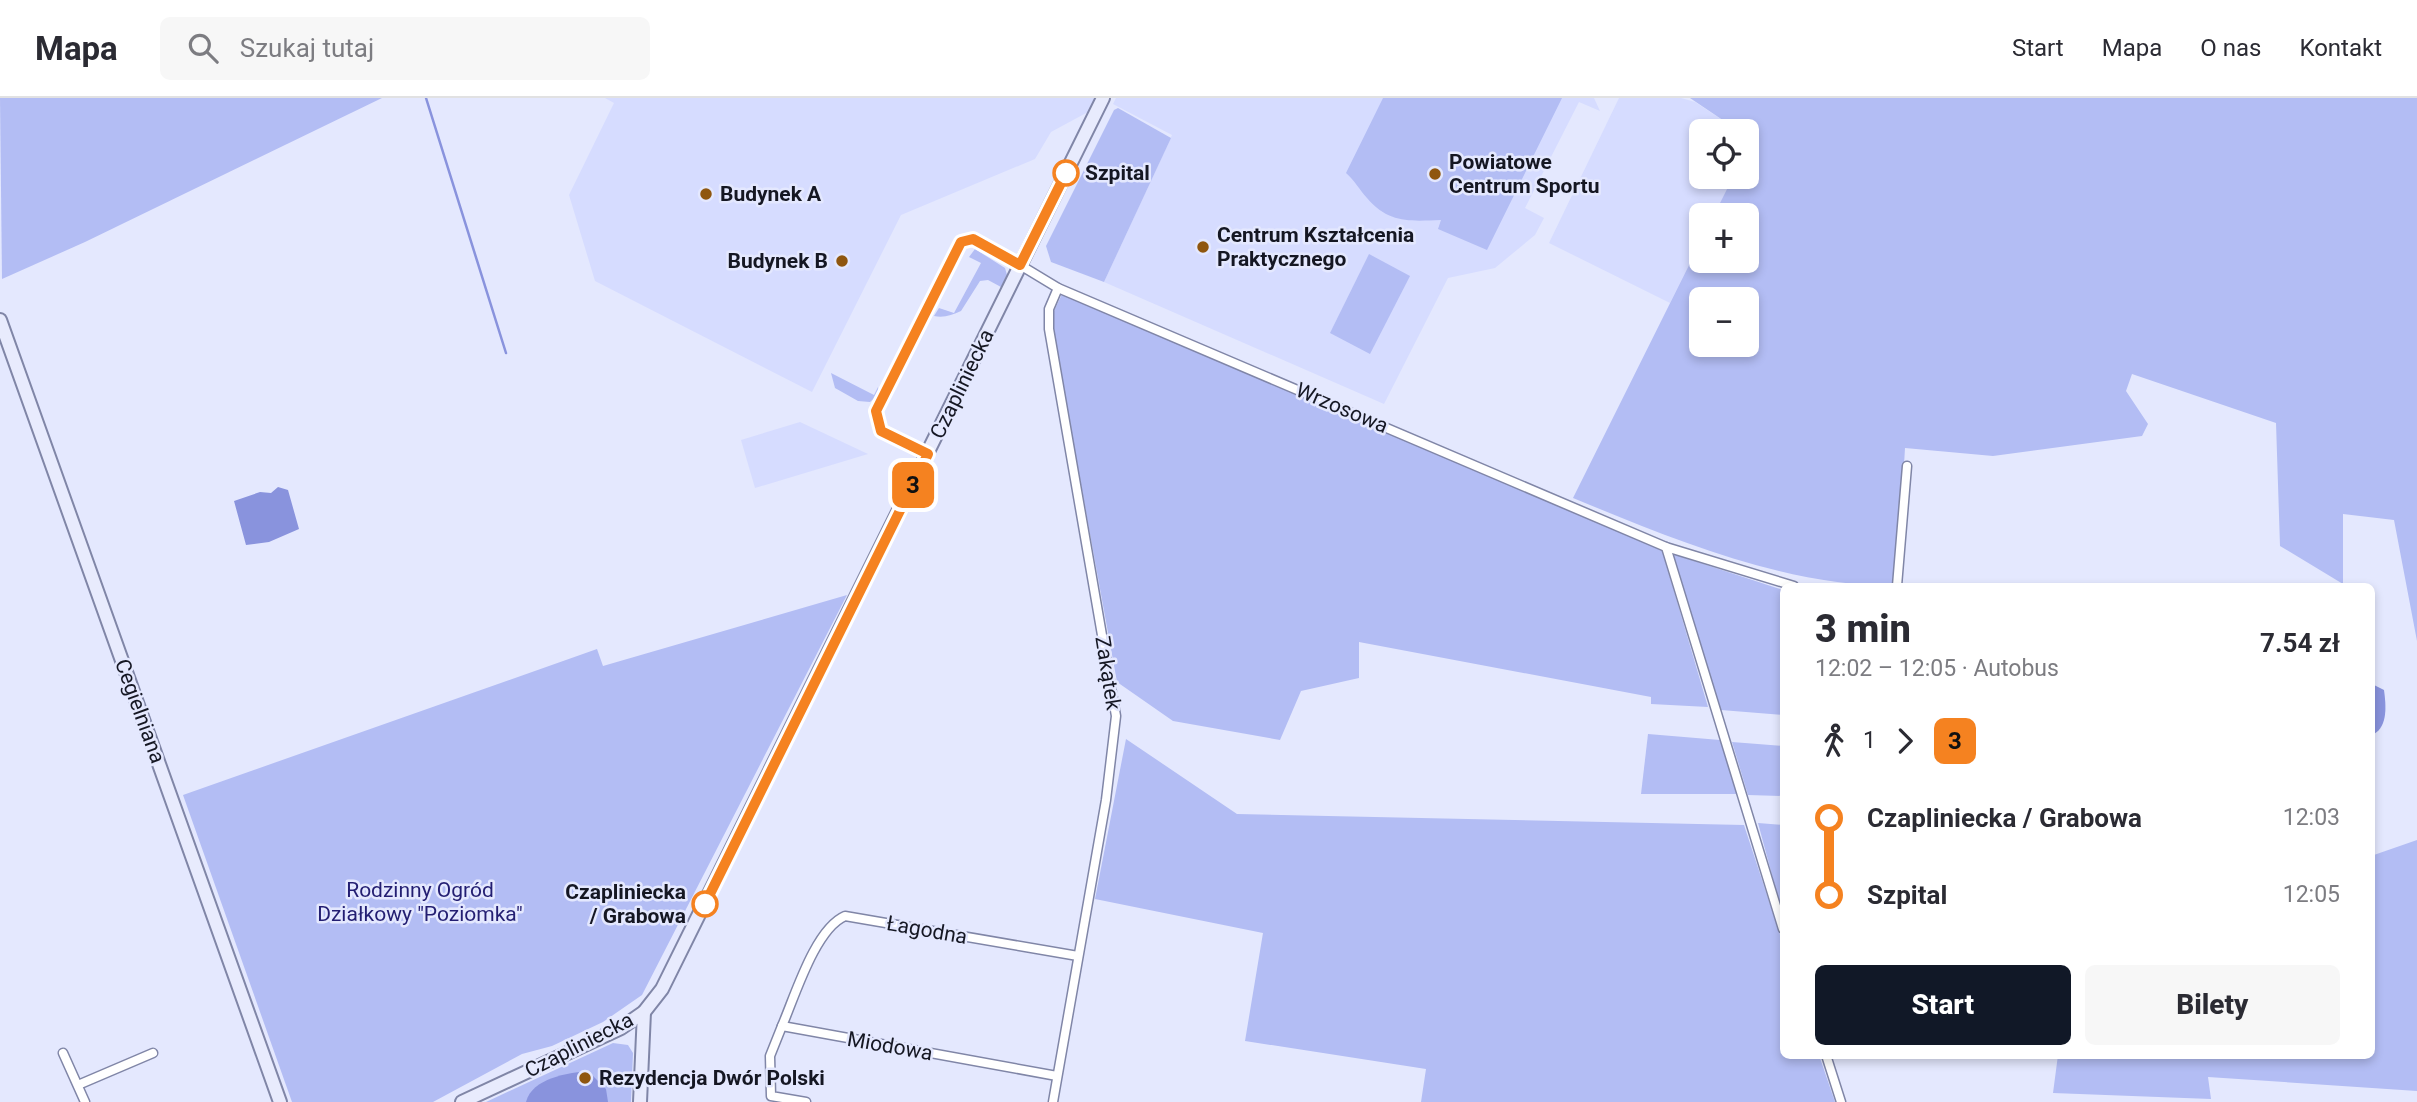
<!DOCTYPE html>
<html lang="pl">
<meta charset="utf-8">
<style>
:root{--surface:#fff;--page:#f7f7f7;--text:#2b2b33;--muted:#7c7c81;--line:#e1e1e2;--accent:#111827}
body{margin:0;font-family:Roboto,sans-serif;background:var(--page);color:var(--text);height:100vh;display:flex;flex-direction:column;font-size:26px;white-space:nowrap}
*{box-sizing:border-box;margin:0}
p{font-size:23px;color:var(--muted)}
.icon{flex:none;width:38px;height:38px;fill:none;stroke:currentColor;stroke-width:2;stroke-linecap:round;stroke-linejoin:round}
.map{position:relative;flex:1;overflow:hidden}
.details{position:absolute;left:1780px;top:485px;width:595px;height:476px;display:flex;flex-direction:column;background:var(--surface);border-radius:10px;box-shadow:0 4px 10px #0003}
.details>*{flex:none}
.badge{padding:0 14px;border-radius:10px;font-size:24px;line-height:46px}
.tools{position:absolute;left:1689px;top:21px;display:grid;gap:14px}
.tools a{display:grid;place-items:center;width:70px;height:70px;border-radius:10px;background:var(--surface);box-shadow:0 4px 10px #0003;font-size:35px}
.map>.badge{position:absolute;translate:-50% -50%;box-shadow:0 0 0 4px #fff}
.legs{display:flex;align-items:center;gap:10px;height:77px;padding:0 35px;font-size:23px}
.legs p{margin-inline-start:auto}
.summary{display:flex;align-items:center;justify-content:space-between;height:119px;padding:0 35px}
h1{font-size:38px;font-weight:800;line-height:52px}
.button{display:flex;gap:14px;margin-top:auto;padding:14px 35px}
.button a{flex:1;height:80px;border-radius:10px;background:var(--accent);color:#fff;font-size:28px;font-weight:800;line-height:80px;text-align:center}
.button a+a{background:var(--page);color:var(--text)}
ul{padding:0 35px;list-style:none}
li{display:flex;align-items:center;gap:24px;height:77px;font-size:26px}
li i{display:grid;place-items:center;width:10px;height:100%;margin:0 9px;background:currentColor}
li i::after{content:'';width:18px;height:18px;margin:-9px;border:5px solid;border-radius:50%;background:var(--surface)}
li p{margin-inline-start:auto}
li:first-child i{background:linear-gradient(#0000 50%,currentColor 0)}
li:last-child i{background:linear-gradient(currentColor 50%,#0000 0)}
header{display:flex;align-items:center;gap:42px;box-sizing:border-box;height:98px;padding:0 35px;background:var(--surface);border-bottom:2px solid var(--line)}
header strong{font-size:33px}
nav{display:flex;gap:38px;margin-inline-start:auto;font-size:24px}
.search{width:490px;height:63px;background:var(--page);display:flex;align-items:center;gap:18px;box-sizing:border-box;padding:0 24px;border-radius:10px;color:var(--muted);font-size:26px}
.map>svg:first-child{display:block}
.built{fill:#d6dcff}
.green{fill:#b3bdf4;fill-rule:evenodd}
.water{fill:#8993dd}
.lines{fill:none;stroke-linecap:round;stroke-linejoin:round}
.stream{stroke:#8993dd;stroke-width:2.5}
.street-casing{stroke:#8086a7;stroke-width:11}
.secondary-casing{stroke:#8086a7;stroke-width:16}
.street{stroke:#fff;stroke-width:8}
.secondary{stroke:#e8ebfd;stroke-width:12}
.line-1-casing{stroke:#fff;stroke-width:16}
.line-1{stroke:#f58220;stroke-width:10}
.stop-1-dot{fill:#fff;stroke:#f58220;stroke-width:3.5}
.poi-dot{fill:#8f560f;stroke:#e4e8fe;stroke-width:2.5}
.labels{text-anchor:middle;stroke-width:5;stroke-linejoin:round;paint-order:stroke}
.poi-label{font-size:21px;font-weight:bold;fill:#151723;stroke:#e4e8fe;text-anchor:start}
.stop-label{font-size:21px;font-weight:bold;fill:#151723;stroke:#e4e8fe;text-anchor:start}
.street-label{font-size:21px;fill:#151723;stroke:#e4e8fe}
.park-label{font-size:21px;fill:#231e72;stroke:#e4e8fe}
</style>
<header>
<strong>Mapa</strong>
<div class="search"><svg class="icon" aria-label="search" viewBox="0 0 24 24"><circle cx="10" cy="10" r="6"/><path d="M15 15l6 6"/></svg>Szukaj tutaj</div>
<nav><a>Start</a><a>Mapa</a><a>O nas</a><a>Kontakt</a></nav>
</header>
<div class="map">
<svg width="2417" height="1004" viewBox="0 0 2417 1004">
<rect width="100%" height="100%" fill="#e4e8fe"/>
<g class="built">
<path d="M605 0H1095L1088 14 1051 34 1035 61 901 117 812 294 595 183 569 97 614 5Z"/>
<path d="M1116 0H1594L1600 13 1579 4 1525 110 1544 120 1535 137 1495 170 1448 180 1384 306 1104 184 1172 37 1113 6Z"/>
<path d="M1619 0H1681L1695 4 1739 33H1701V79H1733L1714 117H1701V143L1670 205 1549 145Z"/>
<path d="M800 324 868 356 755 390 741 342Z"/>
</g>
<g class="green">
<path d="M0 0H382L85 144 2 181Z"/>
<path d="M1383 0H1562L1487 152 1438 131 1441 122C1411 123 1389 126 1367 100 1359 91 1355 83 1346 75Z"/>
<path d="M1690 0H2417V543L2394 422 2343 416V486L2280 448 2276 325 2132 276 2126 293 2148 326 2142 338 1993 358 1905 350 1897 488C1785 488 1675 442 1573 400L1701 143V163H1746V117H1714L1733 79H1746L1747 52 1752 42 1747 38 1746 33H1739ZM1701 201H1746V247H1701Z"/>
<path d="M1118 10 1171 40 1104 184 1051 164 1046 148 1114 12Z"/>
<path d="M975 151 1005 170 1007 177 1001 189 988 182 980 183 961 213C952 217 944 220 934 218L939 210 954 215 981 165 969 159Z"/>
<path d="M1369 156 1410 178 1370 256 1330 235Z"/>
<path d="M1062 196 1662 452 1708 609 1651 606V599L1359 544V580L1301 593 1280 642 1173 623 1117 584 1053 233 1054 213Z"/>
<path d="M831 275 874 297 878 289 879 296 870 304 858 303 835 290Z"/>
<path d="M1673 456 1783 492V617L1721 612Z"/>
<path d="M847 497 642 897 603 924 552 948 522 956 433 1004H292L183 697 597 551 603 568Z"/>
<path d="M1648 636 1720 642 1739 696H1641Z"/>
<path d="M1126 641 1237 716 1744 727 1783 846V957H1819L1835 1004H1421L1426 971 1245 943 1263 835 1095 801Z"/>
<path d="M1732 644 1783 648V698L1748 697Z"/>
<path d="M1758 725 1783 727V818Z"/>
<path d="M2417 742V993L2208 979 2211 1001 2053 995 2058 957H2371V758Z"/>
<path d="M613 945 628 947 633 955 631 1004H486Z"/>
</g>
<g class="water">
<path d="M278 389 288 392 299 431 269 444 246 447 234 403 260 394 271 395Z"/>
<path d="M2374 587 2384 592C2386 607 2388 628 2374 636H2371Z"/>
<path d="M588 973 606 991 608 1004H526C532 980 568 975 588 973Z"/>
</g>
<g class="lines">
<path class="stream" d="M426 0 506 255"/>
<defs>
<g id="street">
<path d="M1020 167 1058 190 1666 449 1794 488"/>
<path d="M1666 449 1783 831"/>
<path d="M1897 488 1907 368"/>
<path d="M782 928 770 958 771 998 806 1004"/>
<path d="M63 955 85 1004"/>
<path d="M1826 957 1841 1004"/>
<path d="M1057 978 782 928C795 898 815 831 845 818L1078 858"/>
<path d="M78 987 153 955"/>
<path d="M1053 1004 1106 702 1116 618 1049 231V211L1058 190"/>
</g>
<g id="secondary">
<path d="M0 222 280 1004"/>
<path d="M462 1004 621 930 644 914 662 891 1103 0"/>
<path d="M640 1004 644 914"/>
</g>
</defs>
<use href="#street" class="street-casing"/>
<use href="#secondary" class="secondary-casing"/>
<use href="#street" class="street"/>
<use href="#secondary" class="secondary"/>
</g>
<g class="lines">
<defs>
<path id="line-1" d="M705 806 928 356 881 333 876 313 961 144 973 141 1020 167 1066 75"/>
</defs>
<use href="#line-1" class="line-1-casing"/>
<use href="#line-1" class="line-1"/>
</g>
<g class="stop-1-dot">
<circle cx="1066" cy="75" r="12"/>
<circle cx="705" cy="806" r="12"/>
</g>
<g class="poi-dot">
<circle cx="1435" cy="76" r="7"/>
<circle cx="706" cy="96" r="7"/>
<circle cx="1203" cy="149" r="7"/>
<circle cx="842" cy="163" r="7"/>
<circle cx="585" cy="980" r="7"/>
</g>
<g class="labels">
<g class="poi-label">
<text x="1449" y="71">Powiatowe<tspan x="1449" dy="24">Centrum Sportu</tspan></text>
<text x="720" y="103">Budynek A</text>
<text x="1217" y="144">Centrum Kształcenia<tspan x="1217" dy="24">Praktycznego</tspan></text>
<text x="828" y="170" text-anchor="end">Budynek B</text>
<text x="599" y="987">Rezydencja Dwór Polski</text>
</g>
<g class="stop-label">
<text x="1085" y="82">Szpital</text>
<text x="686" y="801" text-anchor="end">Czapliniecka<tspan x="686" dy="24">/ Grabowa</tspan></text>
</g>
<g class="street-label">
<text transform="translate(962 286) rotate(-64)" y="7">Czapliniecka</text>
<text transform="translate(1342 310) rotate(23)" y="7">Wrzosowa</text>
<text transform="translate(1108 575) rotate(81)" y="7">Zakątek</text>
<text transform="translate(140 613) rotate(70)" y="7">Cegielniana</text>
<text transform="translate(927 832) rotate(10)" y="7">Łagodna</text>
<text transform="translate(579 947) rotate(-27)" y="7">Czapliniecka</text>
<text transform="translate(890 948) rotate(10)" y="7">Miodowa</text>
</g>
<g class="park-label">
<text x="420" y="799">Rodzinny Ogród<tspan x="420" dy="24">Działkowy "Poziomka"</tspan></text>
</g>
</g>
</svg>
<div class="tools">
<a><svg class="icon" aria-label="locate" viewBox="0 0 24 24"><circle cx="12" cy="12" r="6"/><path d="M12 2v4M12 18v4M2 12h4M18 12h4"/></svg></a>
<a>+</a>
<a>−</a>
</div>
<b class="badge" style="left:913px;top:387px;background:#f58220;color:#111">3</b>
<section class="details">
<div class="summary"><div><h1>3 min</h1><p>12:02 – 12:05 · Autobus</p></div><b>7.54 zł</b></div>
<div class="legs"><svg class="icon" aria-label="walk" viewBox="0 0 24 24"><circle cx="13" cy="4" r="2"/><path d="M13 8l-2 6 4 7M11 14l-3 7M7 12l3-4h3l4 4"/></svg>1<svg class="icon" aria-label="forward" viewBox="0 0 24 24"><path d="M9 5l7 7-7 7"/></svg><b class="badge" style="background:#f58220;color:#111">3</b></div>
<ul>
<li><i style="color:#f58220"></i><b>Czapliniecka / Grabowa</b><p>12:03</p></li>
<li><i style="color:#f58220"></i><b>Szpital</b><p>12:05</p></li>
</ul>
<div class="button"><a>Start</a><a>Bilety</a></div>
</section>
</div>
